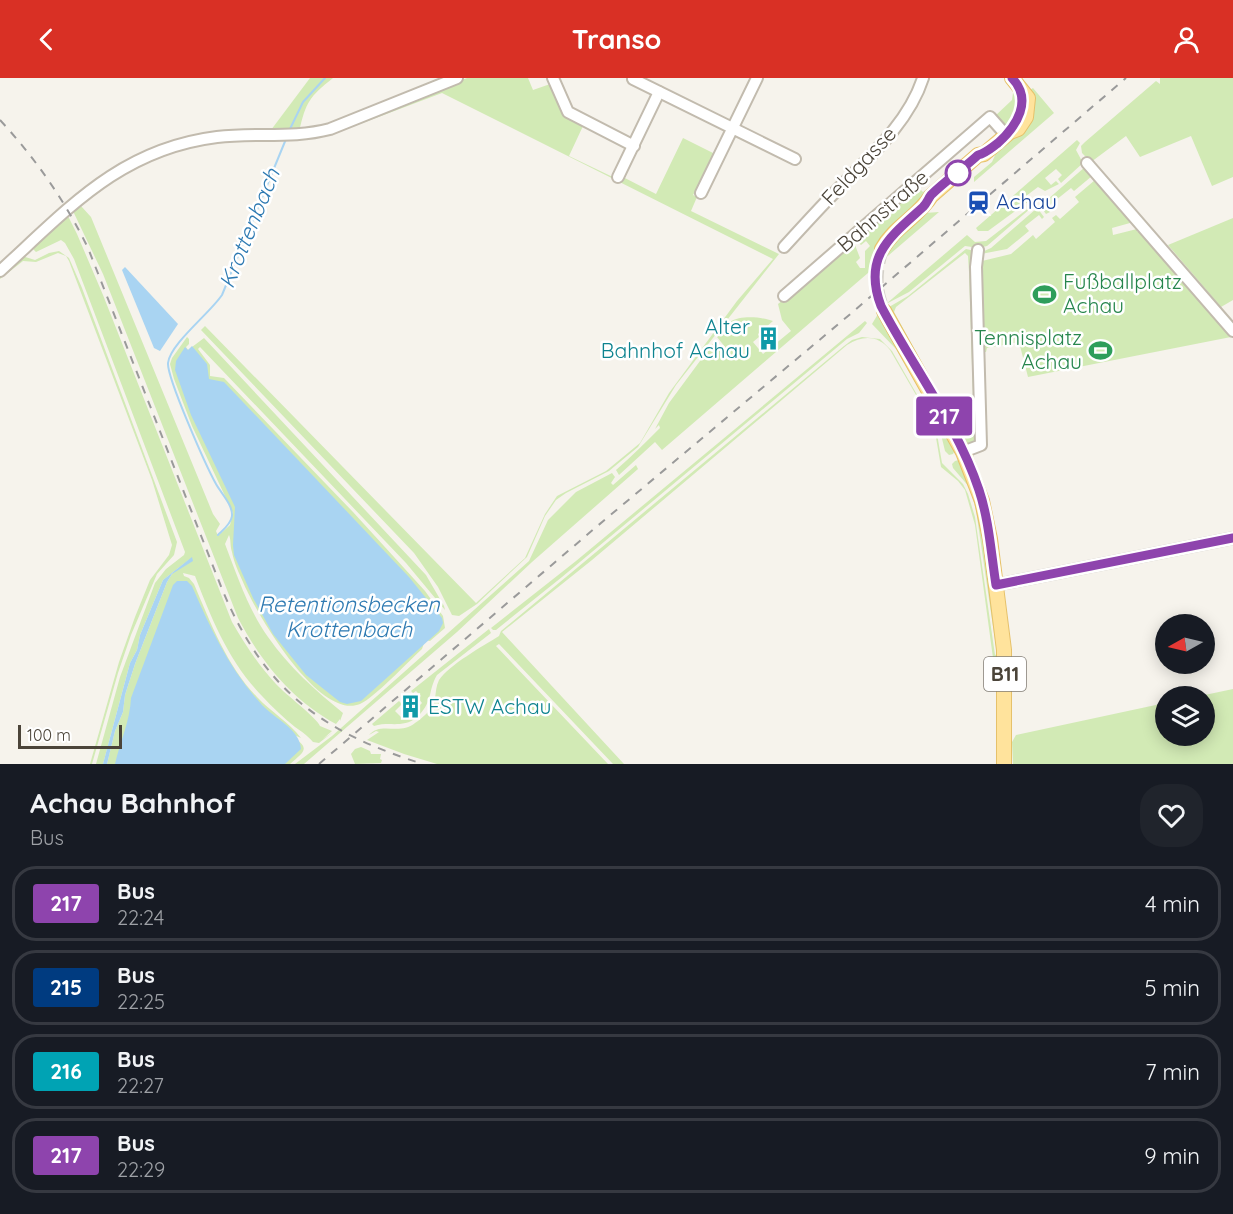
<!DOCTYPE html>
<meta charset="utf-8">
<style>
:root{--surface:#171b24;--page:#20242c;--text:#f1f3f6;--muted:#9ea1a6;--line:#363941;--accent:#d93025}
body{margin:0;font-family:Quicksand,sans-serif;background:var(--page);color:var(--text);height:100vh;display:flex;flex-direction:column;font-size:22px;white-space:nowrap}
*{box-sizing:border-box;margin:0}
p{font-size:20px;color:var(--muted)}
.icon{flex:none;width:33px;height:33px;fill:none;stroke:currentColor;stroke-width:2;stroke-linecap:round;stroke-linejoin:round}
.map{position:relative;height:686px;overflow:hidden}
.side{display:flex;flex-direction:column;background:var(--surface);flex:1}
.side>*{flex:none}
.badge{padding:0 12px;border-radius:4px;font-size:21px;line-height:39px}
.needle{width:39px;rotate:262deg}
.fabs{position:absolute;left:1155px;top:536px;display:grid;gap:12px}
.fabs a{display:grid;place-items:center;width:60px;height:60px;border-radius:50%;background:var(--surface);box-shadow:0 3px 15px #0003;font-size:30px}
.scale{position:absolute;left:18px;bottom:15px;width:104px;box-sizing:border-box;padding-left:6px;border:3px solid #4b4439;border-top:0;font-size:16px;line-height:21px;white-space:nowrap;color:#4b4439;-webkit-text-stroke:4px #fff;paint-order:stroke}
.map>.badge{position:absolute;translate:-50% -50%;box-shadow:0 0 0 3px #fff}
.round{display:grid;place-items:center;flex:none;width:63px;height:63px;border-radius:24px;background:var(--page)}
.headline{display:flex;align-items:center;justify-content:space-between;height:102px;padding:0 30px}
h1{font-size:28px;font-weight:700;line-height:45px}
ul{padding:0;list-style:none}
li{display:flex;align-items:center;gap:18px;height:75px;margin:0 12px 9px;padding:0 18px;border:3px solid var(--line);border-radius:24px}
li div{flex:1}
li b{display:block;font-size:22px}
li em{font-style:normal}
li .badge{min-width:66px;font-weight:700;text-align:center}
header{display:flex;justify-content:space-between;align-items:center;height:78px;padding:0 30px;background:var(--accent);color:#fff;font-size:27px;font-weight:700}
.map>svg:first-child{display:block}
.green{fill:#d2eab5;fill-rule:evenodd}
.water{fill:#a9d4f2}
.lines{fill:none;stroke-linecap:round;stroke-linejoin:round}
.stream{stroke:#a9d4f2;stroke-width:2}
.major-tunnel{stroke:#d4d0c8;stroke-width:14;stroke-dasharray:14 7;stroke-linecap:butt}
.minor-casing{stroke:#c2bbae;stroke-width:14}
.major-casing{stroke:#e6c16a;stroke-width:16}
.minor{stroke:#fff;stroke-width:10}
.major{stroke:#ffe39c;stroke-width:14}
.rail{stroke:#9a9a9a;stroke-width:2;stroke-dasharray:8 8;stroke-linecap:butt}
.line-casing{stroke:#fff;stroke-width:14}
.line{stroke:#8e44ad;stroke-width:9}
.stop-dot{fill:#fff;stroke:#8e44ad;stroke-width:3}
.labels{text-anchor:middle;stroke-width:5;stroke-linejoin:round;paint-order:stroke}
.shield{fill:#fff;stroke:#817c74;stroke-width:1.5}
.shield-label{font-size:20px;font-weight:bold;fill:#4b4439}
.street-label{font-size:21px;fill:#4b4439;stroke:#fff}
.transit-label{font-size:21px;fill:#164399;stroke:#fff;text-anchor:start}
.leisure-label{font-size:21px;fill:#27864d;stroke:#fff;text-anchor:start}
.culture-label{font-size:21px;fill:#0d838f;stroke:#fff;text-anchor:end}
.water-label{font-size:22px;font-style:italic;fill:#2e7ab2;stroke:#fff}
</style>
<header><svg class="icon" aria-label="back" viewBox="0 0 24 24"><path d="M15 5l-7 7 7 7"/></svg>Transo<svg class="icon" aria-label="person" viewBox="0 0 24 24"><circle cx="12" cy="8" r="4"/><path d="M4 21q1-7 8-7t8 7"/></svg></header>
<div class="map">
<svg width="1233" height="686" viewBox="0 0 1233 686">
<rect width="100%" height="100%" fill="#f6f3ec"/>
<g class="green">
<path d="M310 0H333C309 19 306 24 299 54L271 52Z"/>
<path d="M467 0H528L533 12 553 5 567 40 583 48 569 78 619 102 621 98 656 116 683 60 717 77 693 117 697 119 691 133 779 176 676 307 638 369 609 393 566 415 556 422 545 438 527 479 477 526 459 538 452 537 438 509 414 475 201 252 205 248 476 525 525 480 545 436 557 418 606 393 640 365 669 315 737 223 773 181 442 15 352 49 297 63 298 60 354 46Z"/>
<path d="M1160 0H1233V99L1212 108 1191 58 1140 79 1126 58 1091 84 1082 75 1081 68 1085 64 1156 3 1160 6Z"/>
<path d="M1014 8C1021 21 1021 44 1004 49L995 38 1012 22Z"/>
<path d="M1033 10 1054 35 974 104V99L992 84 996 75 1023 53 1030 12Z"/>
<path d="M1077 62 1080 65 1076 72 1083 85 1061 105 1058 101 1062 97 1056 91 1045 100 1051 107 1056 103 1059 106 1045 113 1038 109 1026 118 1029 123 988 153H978L976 150Z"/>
<path d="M1085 89 1092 98 1074 113 1071 110 1046 130 1050 134 1046 136 1040 128Z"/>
<path d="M1095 102 1131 141 1130 145 1112 150 1113 157 1137 151V154L1140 153 1231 259 1028 299 1019 264 987 270 986 274H982L979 190 982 183 1011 176 1033 157 1036 161 1055 144 1052 140 1056 137 1060 141 1079 124 1075 119Z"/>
<path d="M916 107 923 114 927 111V118L890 149 878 165 893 164 925 135 939 134 662 372 655 364 619 397 616 392C632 378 646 364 660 350L659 347 655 351 669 325 714 264 724 271 725 269 717 259C721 254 725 247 730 244 740 237 762 239 773 243L758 256 759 259 753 264 763 276 791 253 782 242 778 226 846 171 851 164 855 167 860 180 856 184 860 190H865V173L870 168 866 163 861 167 856 162 883 137 884 138 895 127 896 128Z"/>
<path d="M81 128 91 139 213 436 220 446 216 453 218 458 230 447 233 435 192 348 174 301 170 286 172 280 187 259 189 261V266L186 269 188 272 204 260 426 497 444 528 445 532 406 485 200 269 198 271 210 287V298L224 300 353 434 425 513 443 538 445 550 430 563 425 562 422 571C409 583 374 620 360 626 319 643 256 535 243 504 239 495 234 485 232 474 230 468 231 461 229 457L225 466C237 497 248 531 268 559 289 589 315 612 343 635L340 643V641L336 646C292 622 261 584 238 540L103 196 72 131Z"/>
<path d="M1030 129 1031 130 987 168 979 170 965 168 909 214 886 226 967 157 975 164 986 163Z"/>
<path d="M1036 131H1038L1044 139 1042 141 1039 137 1025 148 1029 153 1007 171 981 176 982 174 991 170Z"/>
<path d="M67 136 77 156 103 217 232 544C245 566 258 587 276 606 285 616 317 640 320 648L332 653 323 661 333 654 319 665 313 664C307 657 302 654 295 649 284 640 272 629 262 618 229 584 212 542 195 498L183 495 184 498 189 500 194 506C211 546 227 588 257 619 271 634 289 644 301 660L292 656 291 658C311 670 305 673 290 686H107L115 653 123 634 125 617 135 586 167 504 172 496 191 480 163 502 140 557 137 572 130 585 103 686H96L120 599 155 505 166 491 184 477 185 474 74 181 65 165 61 162 36 174 33 171V169Z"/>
<path d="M1233 140V222L1221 229 1168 167Z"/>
<path d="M966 171 975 173 976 364 966 367 889 229 908 218ZM965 175 968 178 969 194 973 320 944 325 894 234 896 229Z"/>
<path d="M59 173 69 180 82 210 177 464 174 477 157 496 131 557 118 595 92 686H90L119 584 135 539 150 502 169 477 172 467 152 402 69 183 66 178 58 175 36 184 23 183 0 201V197L22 178 35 182 49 175Z"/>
<path d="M878 236 955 372 953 376 949 377 945 373 938 344 896 271 872 246Z"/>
<path d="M865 243 867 245 859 255 847 261 562 499 496 552H493L491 550 576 483Z"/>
<path d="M862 259 880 261 892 273 936 350 942 385 963 406 968 416 975 439 995 577 997 576 976 432 970 410 953 390 952 386 955 383 959 382 979 425 1001 570 1000 686H997L998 584 997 579 993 580 975 447 965 412 958 403 941 389 934 348 890 272C878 257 863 257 847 267L592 482 502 554 624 686H613L499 566 496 568 608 686H437L404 676 367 662 379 654 376 653 369 657C381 643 399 658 415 645 424 639 433 631 435 620 436 614 436 608 439 602 449 587 483 568 499 558L501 553 844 268 852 262Z"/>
<path d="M636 387 638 391 532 484 457 554 304 686H295L332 658 529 483 548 442 576 414 612 395 615 399 611 405 613 407Z"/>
<path d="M489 551 491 555 437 597C428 612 433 624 418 638L414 633 422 625 418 620 421 618 416 613 413 615 411 613Z"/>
<path d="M1233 611V686H1013L1012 664 1016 657 1165 625 1166 657H1204V618H1200Z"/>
<path d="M399 623 402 626 395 633 403 641 412 634 417 639C403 651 390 643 374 648L372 646Z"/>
<path d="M361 669 370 673 371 676H381L380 681 382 682 381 685 355 686 351 676 355 671Z"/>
</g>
<g class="water">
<path d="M125 189 178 246 160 273 154 270 122 192Z"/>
<path d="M192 268 207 286 209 301 224 304 409 499 442 540 443 545 439 553 361 623 347 626 340 624 306 597 273 556 253 520 234 477 233 467 235 429 191 337 175 292 176 283 185 269 188 272Z"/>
<path d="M192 479 193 483 172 496 167 504 135 586 125 617 123 634 115 653 107 686H103L130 585 137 572 140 557 163 502Z"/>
<path d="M177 503H187L192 508C211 552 230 592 262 627 275 641 300 651 301 671L285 686H115C120 664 130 643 131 620L173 507Z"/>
</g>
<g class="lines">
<g class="stream">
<path d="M289 53 303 24 325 0"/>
<path d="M218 457C223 452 231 446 232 438 233 427 221 415 216 406 206 388 167 300 168 285 170 266 210 235 222 217L286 61"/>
</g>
<path class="major-tunnel" d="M882 171C875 192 874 213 884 233"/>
<defs>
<g id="minor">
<path d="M553 0 568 34 634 68"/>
<path d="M633 1 795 81"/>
<path d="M1087 85 1233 253"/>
<path d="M618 99 659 14"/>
<path d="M701 115 757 0"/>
<path d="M784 169C804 147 824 125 845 104 875 74 910 41 923 0"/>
<path d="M0 193C68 131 120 71 217 59 255 54 292 61 330 51L457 0"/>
<path d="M784 218 990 39 1006 57"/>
<path d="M963 374 981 367 976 189 978 172"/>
<path d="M996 507 1233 460"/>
</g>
<g id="major">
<path d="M882 171C894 149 918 139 931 118L978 77 984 76 1010 54 1018 51 1026 39 1028 20 1012 0"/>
<path d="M884 233 963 374 982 423 990 461 1004 572V686"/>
</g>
</defs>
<use href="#minor" class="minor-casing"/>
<use href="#major" class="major-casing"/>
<use href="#minor" class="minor"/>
<use href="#major" class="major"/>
<g class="rail">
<path d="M0 42C36 81 65 123 88 170L222 511C264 612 321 654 423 686"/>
<path d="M319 686 595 450 848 238 1126 0"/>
</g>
</g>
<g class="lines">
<defs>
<path id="line" d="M1012 0C1033 22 1017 48 998 65 991 70 986 75 978 77 963 91 945 103 931 117 928 121 927 125 923 129 891 158 862 178 881 228 912 287 958 348 979 412 989 442 991 475 996 507L1233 460"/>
</defs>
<use href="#line" class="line-casing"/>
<use href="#line" class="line"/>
</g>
<defs>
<symbol id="station-bare" viewBox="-9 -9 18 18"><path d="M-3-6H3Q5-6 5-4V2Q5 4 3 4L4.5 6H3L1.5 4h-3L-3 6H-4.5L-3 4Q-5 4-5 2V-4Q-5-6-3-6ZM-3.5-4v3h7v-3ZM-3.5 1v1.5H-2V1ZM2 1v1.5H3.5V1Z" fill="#1a4fb4" stroke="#fff" stroke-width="2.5" paint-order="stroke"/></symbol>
<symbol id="stadium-bare" viewBox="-9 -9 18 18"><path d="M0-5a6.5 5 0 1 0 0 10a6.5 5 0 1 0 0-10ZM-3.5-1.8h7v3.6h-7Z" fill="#2e9e5b" stroke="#fff" stroke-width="2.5" paint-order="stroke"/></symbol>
<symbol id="building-bare" viewBox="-9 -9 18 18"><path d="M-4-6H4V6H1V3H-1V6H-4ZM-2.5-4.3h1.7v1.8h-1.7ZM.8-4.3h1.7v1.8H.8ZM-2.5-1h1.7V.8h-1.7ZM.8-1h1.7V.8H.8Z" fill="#0f9aa8" stroke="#fff" stroke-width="2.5" paint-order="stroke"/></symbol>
</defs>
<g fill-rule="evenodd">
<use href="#station-bare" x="962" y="108" width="33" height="33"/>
<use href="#stadium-bare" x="1028" y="200" width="33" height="33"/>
<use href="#building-bare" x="752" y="244" width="33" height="33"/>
<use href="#stadium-bare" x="1084" y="256" width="33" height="33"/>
<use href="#building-bare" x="394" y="612" width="33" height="33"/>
</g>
<circle class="stop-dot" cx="958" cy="95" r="12"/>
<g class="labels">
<rect class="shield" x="984" y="579" width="42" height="34" rx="4.5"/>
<g class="shield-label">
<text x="1005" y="603">B11</text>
</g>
<g class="street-label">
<text transform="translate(859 88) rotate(-47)" y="7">Feldgasse</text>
<text transform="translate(883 133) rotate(-41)" y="7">Bahnstraße</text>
</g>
<g class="transit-label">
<text x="996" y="131">Achau</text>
</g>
<g class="leisure-label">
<text x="1063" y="211">Fußballplatz<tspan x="1063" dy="24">Achau</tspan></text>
<text x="1082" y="267" text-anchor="end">Tennisplatz<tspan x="1082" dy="24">Achau</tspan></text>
</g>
<g class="culture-label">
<text x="750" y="256">Alter<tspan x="750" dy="24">Bahnhof Achau</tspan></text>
<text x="428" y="636" text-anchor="start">ESTW Achau</text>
</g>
<g class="water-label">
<text transform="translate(249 150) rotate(-68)" y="8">Krottenbach</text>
<text x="349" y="534">Retentionsbecken<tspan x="349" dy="25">Krottenbach</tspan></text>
</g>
</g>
</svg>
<div class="fabs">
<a><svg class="needle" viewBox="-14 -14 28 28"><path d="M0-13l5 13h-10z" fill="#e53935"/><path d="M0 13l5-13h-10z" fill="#9ea1a6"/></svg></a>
<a><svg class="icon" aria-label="layers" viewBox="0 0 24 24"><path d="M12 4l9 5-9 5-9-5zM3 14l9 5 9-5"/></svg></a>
</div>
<div class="scale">100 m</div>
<b class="badge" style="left:944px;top:338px;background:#8e44ad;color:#fff">217</b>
</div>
<section class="side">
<div class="headline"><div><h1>Achau Bahnhof</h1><p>Bus</p></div><a class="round"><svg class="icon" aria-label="heart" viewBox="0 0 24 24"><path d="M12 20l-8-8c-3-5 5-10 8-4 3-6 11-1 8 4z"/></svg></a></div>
<ul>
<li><span class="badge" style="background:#8e44ad;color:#fff">217</span><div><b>Bus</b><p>22:24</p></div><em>4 min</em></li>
<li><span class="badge" style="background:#003b80;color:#fff">215</span><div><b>Bus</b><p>22:25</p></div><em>5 min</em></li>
<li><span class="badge" style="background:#00a3b4;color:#fff">216</span><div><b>Bus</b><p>22:27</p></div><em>7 min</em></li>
<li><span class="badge" style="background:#8e44ad;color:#fff">217</span><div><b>Bus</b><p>22:29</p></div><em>9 min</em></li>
</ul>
</section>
